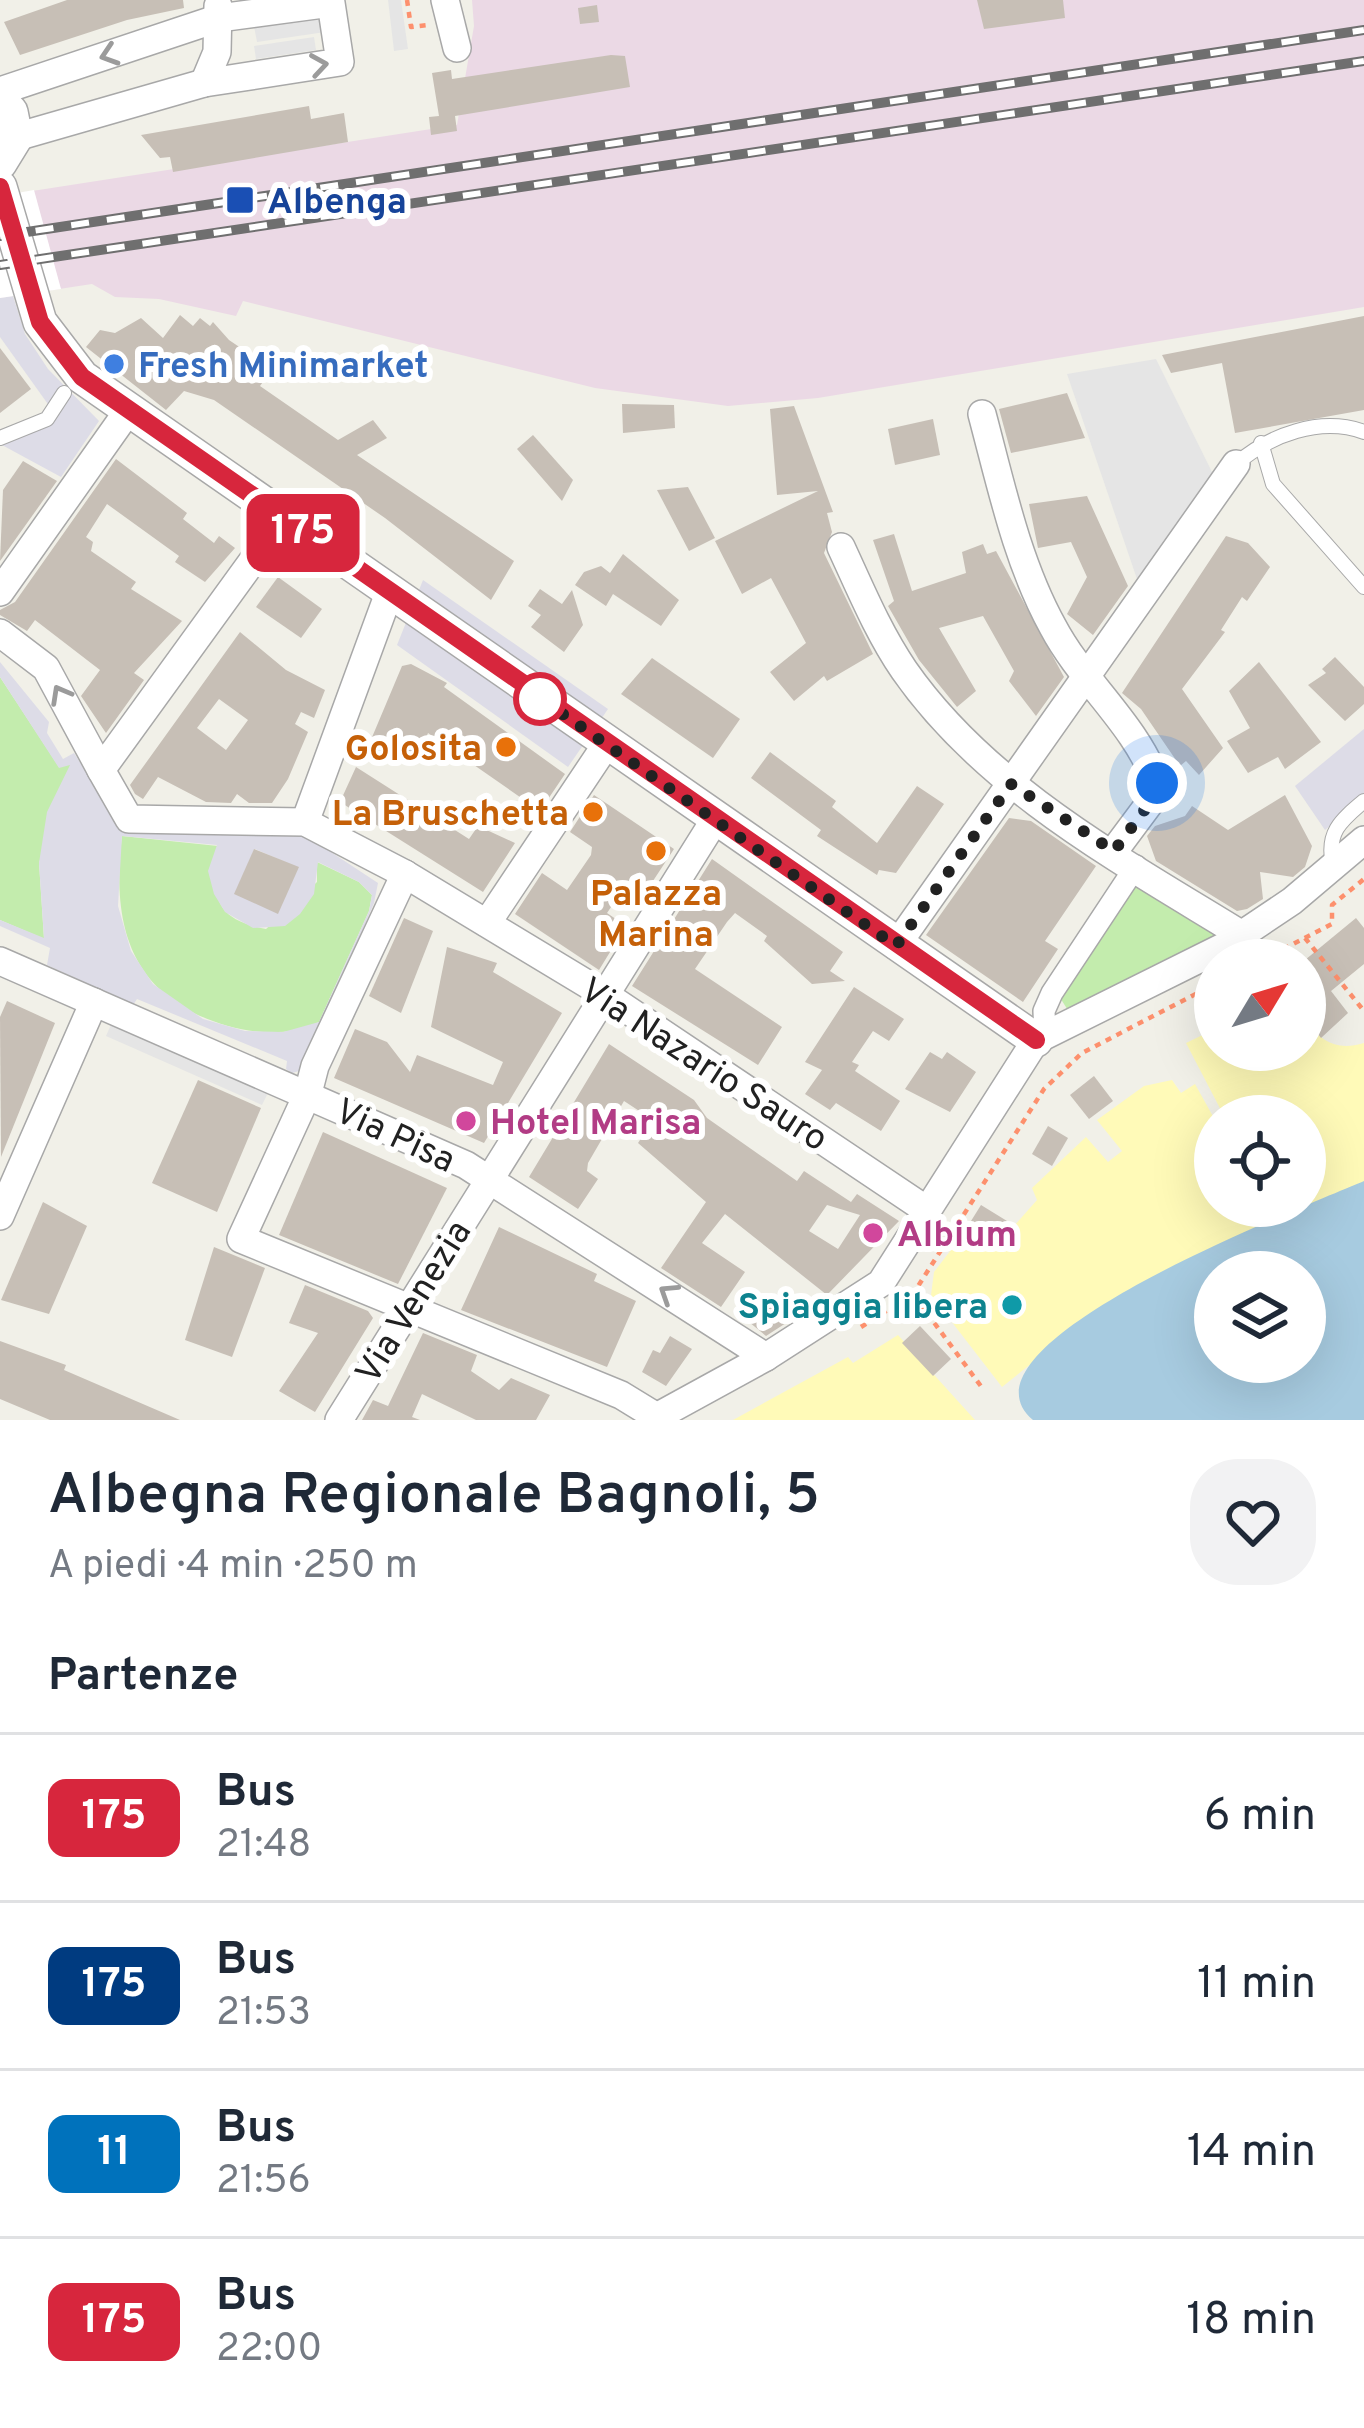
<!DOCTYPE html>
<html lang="it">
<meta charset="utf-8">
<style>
:root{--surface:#fff;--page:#f2f2f3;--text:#1f2937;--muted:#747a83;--line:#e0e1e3}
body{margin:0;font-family:Overpass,sans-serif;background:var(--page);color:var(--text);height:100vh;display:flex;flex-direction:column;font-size:45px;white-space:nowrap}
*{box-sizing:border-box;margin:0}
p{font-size:39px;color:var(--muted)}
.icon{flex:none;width:66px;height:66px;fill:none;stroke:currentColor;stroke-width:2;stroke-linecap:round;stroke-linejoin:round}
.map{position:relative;height:1420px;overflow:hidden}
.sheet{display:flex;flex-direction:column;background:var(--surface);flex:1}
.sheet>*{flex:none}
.badge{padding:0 24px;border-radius:18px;font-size:42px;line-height:78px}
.needle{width:78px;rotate:52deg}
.fabs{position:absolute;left:1194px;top:939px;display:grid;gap:24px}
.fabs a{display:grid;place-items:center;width:132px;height:132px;border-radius:50%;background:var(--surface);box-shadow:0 12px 48px #0002;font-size:60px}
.you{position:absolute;width:60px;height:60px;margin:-30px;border:9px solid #fff;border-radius:50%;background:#1a73e8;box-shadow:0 0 0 18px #1a73e833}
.map>.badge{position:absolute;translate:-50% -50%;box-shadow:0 0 0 6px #fff}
h2{padding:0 48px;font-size:45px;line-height:108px}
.round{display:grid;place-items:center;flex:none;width:126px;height:126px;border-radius:48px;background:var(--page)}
.summary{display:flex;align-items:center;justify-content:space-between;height:204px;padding:0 48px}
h1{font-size:57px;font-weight:600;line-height:90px}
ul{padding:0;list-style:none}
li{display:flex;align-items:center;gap:36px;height:168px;padding:0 48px;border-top:3px solid var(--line)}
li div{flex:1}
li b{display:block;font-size:45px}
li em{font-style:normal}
li .badge{min-width:132px;font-weight:700;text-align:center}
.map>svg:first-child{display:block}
.industrial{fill:#ebd9e5}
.grass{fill:#c3ecad}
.sand{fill:#fffab8}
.parking{fill:#e5e5e5}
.plaza{fill:#dddce7;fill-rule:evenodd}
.water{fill:#a7cbe0;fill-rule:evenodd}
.pier{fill:#fff}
.building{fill:#c7bfb6;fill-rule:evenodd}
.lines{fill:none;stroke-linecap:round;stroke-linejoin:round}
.service-casing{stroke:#a8a8a8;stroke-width:16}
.pedestrian-casing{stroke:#a8a8a8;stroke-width:24}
.minor-casing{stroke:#a8a8a8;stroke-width:30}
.tertiary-casing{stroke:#a8a8a8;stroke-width:36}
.path{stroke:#fd906d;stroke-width:4.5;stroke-dasharray:6 6;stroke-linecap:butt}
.service{stroke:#fff;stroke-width:14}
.pedestrian{stroke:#fff;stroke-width:21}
.minor{stroke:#fff;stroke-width:27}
.tertiary{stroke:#fff;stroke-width:33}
.rail-casing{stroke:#6f6f6f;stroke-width:10}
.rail{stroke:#fff;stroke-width:6;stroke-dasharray:18;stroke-linecap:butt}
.oneway{stroke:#9b9b9b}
.line-casing{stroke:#fff;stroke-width:27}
.line{stroke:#d7263d;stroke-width:18}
.walk{stroke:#212121;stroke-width:12;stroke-dasharray:0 21.6}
.transit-dot{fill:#1a4fb4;stroke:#fff;stroke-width:4.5}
.shop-dot{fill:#3f7fe0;stroke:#fff;stroke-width:4.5}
.stop-dot{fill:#fff;stroke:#d7263d;stroke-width:6}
.food-dot{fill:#e8710a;stroke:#fff;stroke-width:4.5}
.hotel-dot{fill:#d1479c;stroke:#fff;stroke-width:4.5}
.culture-dot{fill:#0f9aa8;stroke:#fff;stroke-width:4.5}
.labels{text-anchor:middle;stroke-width:12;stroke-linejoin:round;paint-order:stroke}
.transit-label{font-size:36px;font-weight:bold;fill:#164399;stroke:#fff;text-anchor:start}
.shop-label{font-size:36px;font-weight:bold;fill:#366cbe;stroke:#fff;text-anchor:start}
.food-label{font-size:36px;font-weight:bold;fill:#c56008;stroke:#fff;text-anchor:end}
.street-label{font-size:36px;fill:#212121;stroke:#fff}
.hotel-label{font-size:36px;font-weight:bold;fill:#b23c85;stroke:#fff;text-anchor:start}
.culture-label{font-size:36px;font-weight:bold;fill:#0d838f;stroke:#fff;text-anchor:end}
</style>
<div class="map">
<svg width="1364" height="1420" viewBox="0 0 1364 1420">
<rect width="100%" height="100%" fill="#f1f0e8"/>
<path class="industrial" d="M472 0H1364V307L818 398 728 406 595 388 243 301 236 316 159 299 115 297 92 284 0 298V196L457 125 474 26Z"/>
<g class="grass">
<path d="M0 677 59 767 71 763 39 863 44 939 0 920Z"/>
<path d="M122 836 218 846C214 895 210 918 266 929L317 882V862L359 882 372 895 369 911 319 1022C292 1036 257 1034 228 1026 131 998 111 927 122 836Z"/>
<path d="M1134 886H1142L1214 931 1212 939 1069 1012 1059 996Z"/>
</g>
<g class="sand">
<path d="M1305 1021C1322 1042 1337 1051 1364 1043V1189L1092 1315 1002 1387 931 1295 934 1272 964 1233 992 1251 1037 1200 1032 1188 1086 1137 1108 1162 1122 1151 1097 1120 1144 1086 1172 1080 1181 1093 1195 1084 1215 1120V1206H1305V1116H1224L1186 1043 1215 1029V1050H1305Z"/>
<path d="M898 1335 975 1420H733L848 1357 853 1363Z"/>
</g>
<g class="parking">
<path d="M388 0H401L408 49 394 51Z"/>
<path d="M330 15 332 31 257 42 254 26Z"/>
<path d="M314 37 316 50 256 59 254 46Z"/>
<path d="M1156 359 1214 476 1137 579 1067 374Z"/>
<path d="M113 1020 270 1089 262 1105 106 1036Z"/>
</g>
<g class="plaza">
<path d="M13 296 25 334 48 369 99 421 61 477 2 445 50 407 0 337V298Z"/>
<path d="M423 580 608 709 568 767 397 645Z"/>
<path d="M0 662 49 722 47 733 63 759 74 753 125 832 305 835 378 883 374 903 303 1070 292 1073 286 1069 287 1061 137 999 133 1005 47 965 50 948 0 926V920L44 938 39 863 47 812 70 765 59 768 0 677ZM122 836 217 845 208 871 214 894 225 912 253 928 285 926 300 914 314 894 318 862 359 882 372 895 369 911 319 1022 283 1032 245 1031 203 1019 153 984 131 951 118 906ZM255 849 299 868 235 894 254 850Z"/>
<path d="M1364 729V797L1325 830 1295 786Z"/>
</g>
<path class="water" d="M1364 1181V1420H1033C942 1343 1317 1202 1364 1181ZM1215 1272H1305V1362H1215Z"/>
<path class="pier" d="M34 190 61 289 0 298V196Z"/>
<g class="building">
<path d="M67 0H183L184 8 127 20 20 55 4 22Z"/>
<path d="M977 0H1063L1065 18 984 29Z"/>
<path d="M597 5 599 22 580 24 578 8Z"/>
<path d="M611 55 625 56 630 87 455 116 457 131 431 135 429 117 439 116 432 73 451 70 452 79Z"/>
<path d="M309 106 311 119 344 113 348 142 173 172 170 157 160 158 141 135Z"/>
<path d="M180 315 193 326 200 318 210 326 213 322 229 340 272 369 260 386 338 440 373 420 387 438 357 455 514 561 491 600 385 518 214 400 184 391 166 410 86 347 100 330 115 333 141 318 163 338Z"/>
<path d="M1364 316V410L1235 433 1222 363 1171 373 1162 355Z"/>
<path d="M0 348 31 389 0 413Z"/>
<path d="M1067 393 1085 438 1011 453 999 409Z"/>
<path d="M622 404 674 405 675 428 623 433Z"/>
<path d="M794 406 833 512 827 513 832 532 824 553 873 654 827 681 824 676 794 701 770 672 806 643 771 578 742 594 715 541 818 491 777 495 770 409Z"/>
<path d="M933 419 940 455 895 465 888 429Z"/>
<path d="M533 435 573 480 562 501 517 449Z"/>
<path d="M116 459 187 513 183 519 214 543 219 536 235 548 205 582 175 562 179 556 107 504 86 537 93 542 91 551 136 582 131 589 182 621 134 673 144 680 106 733 81 696 100 670 35 620 27 631 0 615V610L15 602Z"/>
<path d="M23 461 57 481 0 561 3 490Z"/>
<path d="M688 487 715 538 689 551 657 490Z"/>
<path d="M1087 496 1128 586 1093 635 1067 614 1087 577 1071 542 1038 548 1029 504Z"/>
<path d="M894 534 912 591 966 573 962 552 983 544 987 554 996 551 1064 677 1036 716 1009 681 1014 671 983 616 939 628 976 691 957 707 919 660 888 606 894 601 873 540Z"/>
<path d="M1226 536 1248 543 1270 567 1247 601 1242 597 1221 630 1225 632 1182 689 1223 748 1199 775 1186 761 1180 766 1141 709 1122 693Z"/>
<path d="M623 554 679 600 661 626 613 594 606 606 575 585 584 572 601 566 610 573Z"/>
<path d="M278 577 322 609 301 638 256 607Z"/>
<path d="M540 589 562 604 572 590 583 625 564 652 531 627 541 615 528 606Z"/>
<path d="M240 632 286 670 325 690 314 718 301 712 295 724 308 732 288 779 272 803H249L237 794 231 803 206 802 158 777 143 799 135 794 130 785ZM219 699 248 720 226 750 197 728Z"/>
<path d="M1335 657 1364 687V704L1345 721 1308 685 1326 673 1322 669Z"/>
<path d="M652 658 740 719 713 758 621 694Z"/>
<path d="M1259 662 1321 742 1285 769 1278 757 1248 773 1227 741 1250 728 1229 691Z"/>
<path d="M411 664 447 683 444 687 565 774 540 811 428 733 416 762 370 742 402 666Z"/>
<path d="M770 752 836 801 832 807 877 843 917 786 944 804 896 873 879 870 877 875 817 836 821 830 751 778Z"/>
<path d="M356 767 469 839 478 826 515 843 483 892 340 802Z"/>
<path d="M594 795 674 849 649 887 632 876 607 913 626 926 599 970 515 914 542 873 567 890 591 855 592 847 570 832Z"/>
<path d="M1285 795 1312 846 1305 867 1293 877 1260 872 1263 899 1247 909 1237 911 1156 861 1147 836 1155 826 1185 816 1192 806 1228 830Z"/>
<path d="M1009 818 1031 821 1096 866 1045 941 1058 949 1023 1002 926 935Z"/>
<path d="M254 849 299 867 278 914 234 894Z"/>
<path d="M712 859 843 952 830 971 845 981 812 984 764 941 767 936 735 913 727 922 695 969 782 1027 758 1065 632 986Z"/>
<path d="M404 918 433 931 401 1013 369 996Z"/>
<path d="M1356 918 1364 928V964L1331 991 1348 1013 1321 1038 1305 1017V960Z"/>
<path d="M447 947 497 963 493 972 562 1013 484 1143 334 1078 355 1029 387 1042 410 1072 417 1055 493 1085 503 1062 431 1027Z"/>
<path d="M854 987 904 1019 889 1041 873 1031 852 1062 859 1065 855 1071 900 1101 881 1131 836 1103 830 1110 805 1094 822 1070 805 1062Z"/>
<path d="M7 1001 55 1023 1 1157 0 1017Z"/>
<path d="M609 1044 694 1100 707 1118 797 1181 804 1171 851 1202 857 1194 899 1221 827 1295 725 1214 702 1243 745 1272 721 1307 661 1268 706 1202 638 1143 653 1120 624 1101 588 1163 587 1171 598 1179 578 1209 529 1177ZM827 1205 860 1215 838 1249 809 1231Z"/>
<path d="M930 1052 942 1059 947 1052 976 1072 950 1112 905 1089Z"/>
<path d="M1094 1076 1113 1101 1089 1119 1070 1095Z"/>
<path d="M198 1080 261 1108 217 1212 152 1183Z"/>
<path d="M1048 1126 1068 1138 1052 1166 1032 1154Z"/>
<path d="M323 1132 447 1188 398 1284 279 1235Z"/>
<path d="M43 1202 87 1226 49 1314 1 1300Z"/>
<path d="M981 1205 1007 1221 991 1246 966 1229Z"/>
<path d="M499 1227 597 1274 594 1281 636 1301 607 1367 461 1310Z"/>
<path d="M214 1247 265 1268 232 1357 185 1340Z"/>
<path d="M305 1285 368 1311 373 1318 315 1412 279 1391 318 1333 289 1323Z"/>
<path d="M778 1294 803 1312 766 1336 749 1322Z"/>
<path d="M920 1326 951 1359 933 1376 902 1343Z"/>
<path d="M423 1333 477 1355 471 1371 499 1390 511 1378 550 1395 536 1420H476L422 1394 412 1417 420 1420H362L373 1400 388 1406Z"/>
<path d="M670 1336 692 1349 666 1386 642 1372 653 1350 660 1353Z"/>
<path d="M0 1341 66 1365 64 1370 180 1420H50L0 1399Z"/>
</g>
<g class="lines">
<defs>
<g id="service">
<path d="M0 438 47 419 64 393"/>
<path d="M1261 443 1273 484 1364 587"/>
<path d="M1236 464C1270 435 1320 416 1364 432"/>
<path d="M1333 865C1326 833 1340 821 1364 801"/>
</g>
<path id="pedestrian" d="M1045 1035 1044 1011 1052 993 1136 866"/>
<g id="minor">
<path d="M445 0 457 48"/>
<path d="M204 83 217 52 218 6"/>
<path d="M0 91 219 18 331 3 340 62 204 83 16 137"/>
<path d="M982 414C1001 485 1017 562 1053 627 1082 682 1135 723 1157 783L1152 800 1114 851"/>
<path d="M283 519 101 770 129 819 305 822 405 874 607 996 925 1209"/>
<path d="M841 547C860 588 878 632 904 670 986 788 1122 861 1242 935"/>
<path d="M0 592 128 411"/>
<path d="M0 633 46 668 101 770"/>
<path d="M305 822 389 593"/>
<path d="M405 874 315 1066 308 1093 241 1239 621 1395 657 1417"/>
<path d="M487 923 606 745"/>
<path d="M896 946 1236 464"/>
<path d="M0 961 466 1165 766 1357"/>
<path d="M0 1216 94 1002"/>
<path d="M339 1420 716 818"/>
<path d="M651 1420 766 1357 881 1283 1036 1040 1225 946 1292 901 1364 840"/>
</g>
<g id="tertiary">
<path d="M0 100 11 112 16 137 0 163"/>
<path d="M0 187 40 322 82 377 1036 1040"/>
</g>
</defs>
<use href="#service" class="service-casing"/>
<use href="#pedestrian" class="pedestrian-casing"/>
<use href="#minor" class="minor-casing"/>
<use href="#tertiary" class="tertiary-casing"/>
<g class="path">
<path d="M407 0 411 27 428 25"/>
<path d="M1305 938 1364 1011"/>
<path d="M1262 960 1332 924V905L1364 879"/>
<path d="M913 1294 983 1389"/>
<path d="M861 1327 913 1294 1044 1089 1082 1053 1215 984"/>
</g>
<use href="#service" class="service"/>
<use href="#pedestrian" class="pedestrian"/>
<use href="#minor" class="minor"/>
<use href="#tertiary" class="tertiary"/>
<defs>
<g id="rail">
<path d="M0 236 1364 30"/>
<path d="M0 265 1364 61"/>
</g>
</defs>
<use href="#rail" class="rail-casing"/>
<use href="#rail" class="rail"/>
</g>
<defs><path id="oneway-chevron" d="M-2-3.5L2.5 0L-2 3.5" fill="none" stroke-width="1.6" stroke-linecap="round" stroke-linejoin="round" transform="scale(3)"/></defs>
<g class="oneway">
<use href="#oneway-chevron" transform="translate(109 55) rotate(162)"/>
<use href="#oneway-chevron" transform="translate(319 65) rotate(-9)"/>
<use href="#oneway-chevron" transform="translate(60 694) rotate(-119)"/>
<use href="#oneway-chevron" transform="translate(668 1293) rotate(-147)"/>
</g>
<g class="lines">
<defs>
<path id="line" d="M0 187 40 322 82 377 1036 1040"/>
</defs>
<use href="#line" class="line-casing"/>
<use href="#line" class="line"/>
<path class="walk" d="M540 699 534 694 896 946 1011 784 1114 851 1152 800 1157 783"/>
</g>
<rect class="transit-dot" x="225" y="185" width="30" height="30" rx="6"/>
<circle class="shop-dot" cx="114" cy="364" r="12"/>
<circle class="stop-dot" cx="540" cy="699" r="24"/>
<g class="food-dot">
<circle cx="506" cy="747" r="12"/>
<circle cx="593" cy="812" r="12"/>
<circle cx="656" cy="851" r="12"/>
</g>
<g class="hotel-dot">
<circle cx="466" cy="1121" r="12"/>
<circle cx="873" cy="1233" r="12"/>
</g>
<circle class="culture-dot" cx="1012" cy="1305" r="12"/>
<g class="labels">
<g class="transit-label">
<text x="267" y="213">Albenga</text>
</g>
<g class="shop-label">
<text x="138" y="377">Fresh Minimarket</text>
</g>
<g class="food-label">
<text x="482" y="760">Golosita</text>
<text x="569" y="825">La Bruschetta</text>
<text x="656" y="905" text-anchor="middle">Palazza<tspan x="656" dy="41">Marina</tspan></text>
</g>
<g class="street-label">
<text transform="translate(705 1063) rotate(33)" y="13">Via Nazario Sauro</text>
<text transform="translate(396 1134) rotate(25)" y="13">Via Pisa</text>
<text transform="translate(412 1301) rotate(-58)" y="13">Via Venezia</text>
</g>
<g class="hotel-label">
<text x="490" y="1134">Hotel Marisa</text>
<text x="897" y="1246">Albium</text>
</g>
<g class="culture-label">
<text x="988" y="1318">Spiaggia libera</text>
</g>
</g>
</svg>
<div class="fabs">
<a><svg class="needle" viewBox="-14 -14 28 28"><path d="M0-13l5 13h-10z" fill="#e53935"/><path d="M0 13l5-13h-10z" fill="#747a83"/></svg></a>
<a><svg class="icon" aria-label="locate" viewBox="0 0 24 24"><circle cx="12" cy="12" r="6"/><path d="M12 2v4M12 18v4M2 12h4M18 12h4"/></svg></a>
<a><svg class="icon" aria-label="layers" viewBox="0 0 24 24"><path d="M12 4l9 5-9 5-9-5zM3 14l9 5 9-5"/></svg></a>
</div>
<div class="you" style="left:1157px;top:783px"></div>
<b class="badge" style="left:303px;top:533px;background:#d7263d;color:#fff">175</b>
</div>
<section class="sheet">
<div class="summary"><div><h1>Albegna Regionale Bagnoli, 5</h1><p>A piedi · 4 min · 250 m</p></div><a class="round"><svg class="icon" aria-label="heart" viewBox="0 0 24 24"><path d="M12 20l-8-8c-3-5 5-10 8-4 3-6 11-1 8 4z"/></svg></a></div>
<h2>Partenze</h2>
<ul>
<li><span class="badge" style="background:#d7263d;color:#fff">175</span><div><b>Bus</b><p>21:48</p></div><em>6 min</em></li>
<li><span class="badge" style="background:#003b80;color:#fff">175</span><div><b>Bus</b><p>21:53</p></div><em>11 min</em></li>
<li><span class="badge" style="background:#0072bc;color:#fff">11</span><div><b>Bus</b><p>21:56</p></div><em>14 min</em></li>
<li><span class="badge" style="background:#d7263d;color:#fff">175</span><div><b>Bus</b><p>22:00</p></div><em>18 min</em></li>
</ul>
</section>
